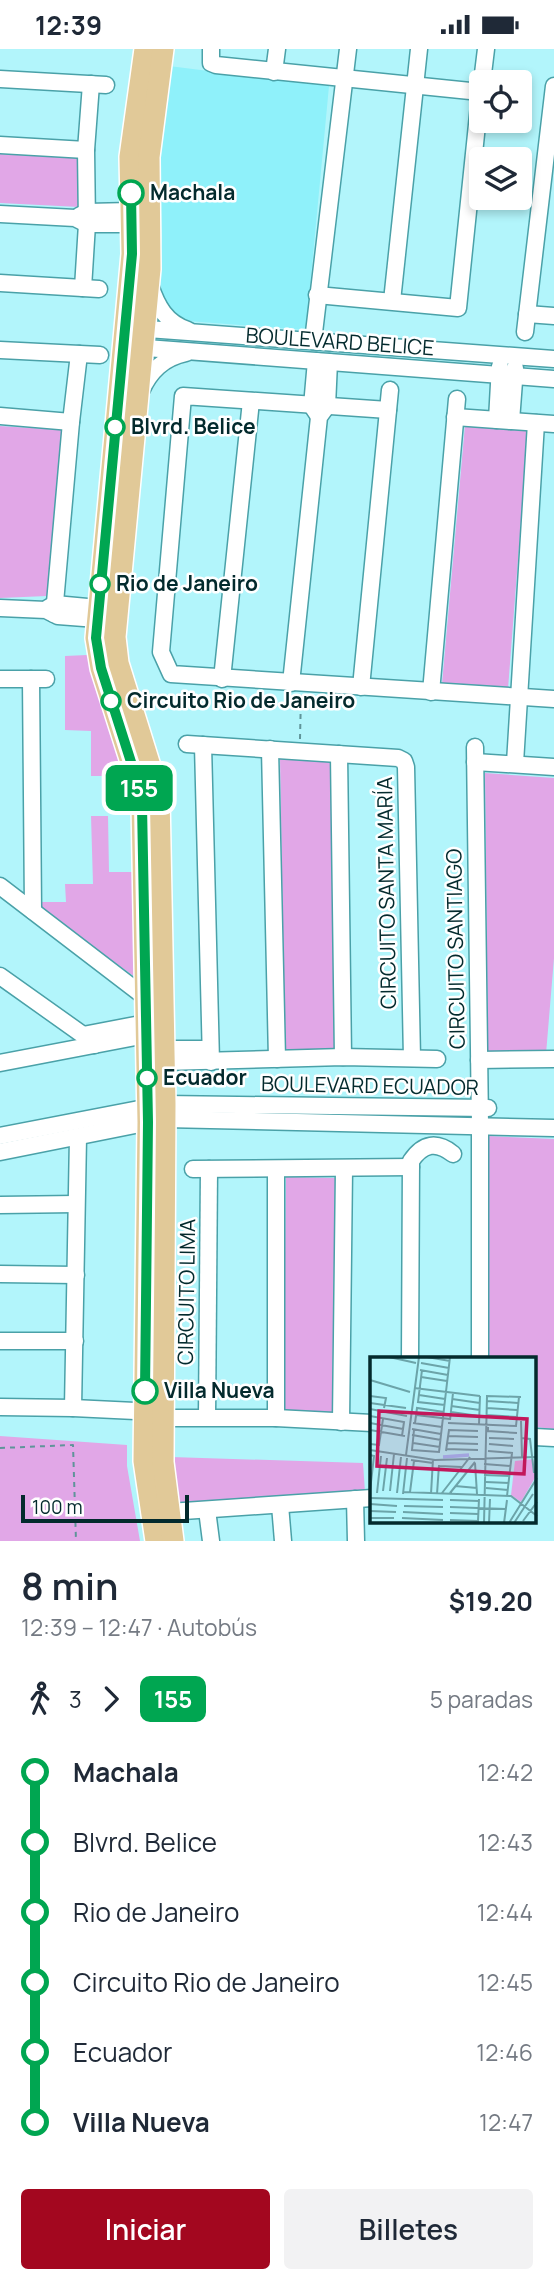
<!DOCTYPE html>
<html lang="es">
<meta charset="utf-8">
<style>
:root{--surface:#fff;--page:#f2f2f3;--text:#1f2937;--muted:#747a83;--accent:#a3071f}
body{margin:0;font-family:Manrope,sans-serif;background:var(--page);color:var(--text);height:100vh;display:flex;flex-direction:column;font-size:26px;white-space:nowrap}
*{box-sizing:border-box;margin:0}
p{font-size:23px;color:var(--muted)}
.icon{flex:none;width:38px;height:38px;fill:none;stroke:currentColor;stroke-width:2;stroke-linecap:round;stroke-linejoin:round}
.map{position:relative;height:1492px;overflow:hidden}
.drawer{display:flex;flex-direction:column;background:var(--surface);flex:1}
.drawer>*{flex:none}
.badge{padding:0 14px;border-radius:10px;font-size:24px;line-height:46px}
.fabs{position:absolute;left:469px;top:21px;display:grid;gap:14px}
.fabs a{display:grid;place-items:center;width:63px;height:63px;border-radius:7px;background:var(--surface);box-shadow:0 4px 10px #0003;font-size:35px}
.scale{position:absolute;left:21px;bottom:18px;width:168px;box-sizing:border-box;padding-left:7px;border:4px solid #032a2d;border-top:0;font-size:19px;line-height:24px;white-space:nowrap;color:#032a2d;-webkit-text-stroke:5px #fff;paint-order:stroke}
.map>.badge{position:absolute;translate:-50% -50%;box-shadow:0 0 0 4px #fff}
.legs{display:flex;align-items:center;gap:10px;height:77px;padding:0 21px;font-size:23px}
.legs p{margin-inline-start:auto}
.head{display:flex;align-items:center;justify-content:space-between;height:119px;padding:0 21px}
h1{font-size:38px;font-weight:600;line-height:52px}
.cta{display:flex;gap:14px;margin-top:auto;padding:14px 21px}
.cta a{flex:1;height:80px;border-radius:7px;background:var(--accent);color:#fff;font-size:28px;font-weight:600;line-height:80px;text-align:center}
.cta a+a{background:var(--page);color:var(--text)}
ul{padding:0 21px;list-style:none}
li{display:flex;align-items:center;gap:24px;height:70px;font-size:26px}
li i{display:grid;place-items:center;width:10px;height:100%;margin:0 9px;background:currentColor}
li i::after{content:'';width:18px;height:18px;margin:-9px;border:5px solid;border-radius:50%;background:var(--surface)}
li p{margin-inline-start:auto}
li:first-child i{background:linear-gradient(#0000 50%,currentColor 0)}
li:last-child i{background:linear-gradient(currentColor 50%,#0000 0)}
.status{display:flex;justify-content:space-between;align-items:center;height:49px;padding:0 35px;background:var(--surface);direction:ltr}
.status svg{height:19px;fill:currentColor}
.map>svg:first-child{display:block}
.built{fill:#8ff1fa}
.green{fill:#e1a7e7}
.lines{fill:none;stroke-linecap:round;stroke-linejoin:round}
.minor-casing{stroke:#4aa1a8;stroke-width:19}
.major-casing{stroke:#fff;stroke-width:24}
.path{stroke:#5f9499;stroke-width:2;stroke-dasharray:5 5;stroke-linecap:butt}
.minor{stroke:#fff;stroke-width:16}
.major{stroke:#e1c998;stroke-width:21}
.line-1-casing{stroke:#fff;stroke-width:16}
.line-1{stroke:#00a651;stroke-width:10}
.stop-1-dot{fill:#fff;stroke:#00a651;stroke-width:3.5}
.labels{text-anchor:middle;stroke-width:5;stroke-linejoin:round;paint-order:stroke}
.stop-label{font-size:21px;font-weight:bold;fill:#032a2d;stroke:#fff;text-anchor:start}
.street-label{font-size:21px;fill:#032a2d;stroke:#fff}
.inset-river{fill:none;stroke:#9ebcf6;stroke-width:3.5}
.inset-road{fill:none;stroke:#6ca4a9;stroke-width:2}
.view{fill:#c2185b;fill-opacity:0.15;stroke:#c2185b;stroke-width:3.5}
.inset-edge{fill:none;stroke:#032a2d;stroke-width:3.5}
</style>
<div class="status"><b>12:39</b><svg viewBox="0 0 49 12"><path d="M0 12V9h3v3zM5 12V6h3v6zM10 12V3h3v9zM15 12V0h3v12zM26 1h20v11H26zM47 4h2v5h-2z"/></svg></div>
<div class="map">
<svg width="554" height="1492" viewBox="0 0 554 1492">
<rect width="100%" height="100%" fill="#b2f5fb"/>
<path class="built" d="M169 17 329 37 306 281 188 272 171 264 161 248 158 233 162 188 159 109Z"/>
<g class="green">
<path d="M0 105 79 109V158L0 154Z"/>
<path d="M465 376 528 380 508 640 442 635Z"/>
<path d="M0 377 62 381 47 547 0 549Z"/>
<path d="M87 606 129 745 123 749H109L108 727H91V682L65 681V607Z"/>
<path d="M280 709 331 713 335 1000H285Z"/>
<path d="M485 724 554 729V909L546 1005 488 1004Z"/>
<path d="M91 767H108L109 823H133L135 928 39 859V853H66L65 835H93Z"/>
<path d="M489 1087 554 1090V1380L535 1378V1310H486Z"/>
<path d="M286 1128 335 1129 332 1366 283 1363Z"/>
<path d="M0 1387 127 1396V1417L140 1492H0Z"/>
<path d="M171 1408 363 1414 365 1443 176 1456Z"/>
</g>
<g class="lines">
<defs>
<g id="minor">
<path d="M211 0V14L216 16 480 43"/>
<path d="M274 23 277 0"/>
<path d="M0 30 106 36"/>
<path d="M482 33 486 0"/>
<path d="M0 96 86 101"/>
<path d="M0 165 75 169 87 175H132"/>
<path d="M79 167 87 163 131 162"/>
<path d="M0 234 99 240"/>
<path d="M150 236C157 257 166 274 188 281"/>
<path d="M83 239 87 175 86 101 91 35"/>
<path d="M317 246 458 259 481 37"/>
<path d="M392 252 419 0"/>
<path d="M527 265 554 267"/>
<path d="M134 279 554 310"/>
<path d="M525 283 554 37"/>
<path d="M313 292 348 0"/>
<path d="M133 298 554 330"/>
<path d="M0 301 100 306"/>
<path d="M316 312 312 357 318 366"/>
<path d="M141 342C150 322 163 309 186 304"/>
<path d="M388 361 183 347 161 603 171 625 554 650"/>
<path d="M0 367 71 373"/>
<path d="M455 368 554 375"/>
<path d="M497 371 500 317"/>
<path d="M511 372 515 319"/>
<path d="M0 559 46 561 58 567 97 570"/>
<path d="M48 559 55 555 98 559"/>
<path d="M54 565 71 373 79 305"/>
<path d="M0 630H46"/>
<path d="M31 630 33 862"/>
<path d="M222 630 251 352"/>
<path d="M291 634 319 368 327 357 329 313"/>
<path d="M361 638 390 341"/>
<path d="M431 643 457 350"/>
<path d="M187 695 398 709 404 712 406 718 412 1009"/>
<path d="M203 696 211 1013"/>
<path d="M475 698 480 1076V1310"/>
<path d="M270 700 277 1010"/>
<path d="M339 705 343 1008"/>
<path d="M475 713 554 718"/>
<path d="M515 714 536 374"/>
<path d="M0 837 145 948"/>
<path d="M0 927 83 986 94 996"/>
<path d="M83 986 146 974"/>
<path d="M164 1000H210"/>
<path d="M479 1011 554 1010"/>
<path d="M164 1013 343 1008 437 1010"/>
<path d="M0 1014 146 986"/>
<path d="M0 1087 165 1055 488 1059"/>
<path d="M0 1103 165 1070 554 1079"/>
<path d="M193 1120 411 1118"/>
<path d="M276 1120V1369"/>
<path d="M0 1156 76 1155"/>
<path d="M0 1225 76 1226"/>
<path d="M0 1292H75"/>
<path d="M410 1310 411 1112C423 1094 437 1092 453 1105"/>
<path d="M0 1358 73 1359 156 1363"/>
<path d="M73 1359 78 1088"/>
<path d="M162 1363 172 1369H276L372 1374"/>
<path d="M207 1368 209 1120"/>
<path d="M341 1373 344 1120"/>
<path d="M535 1388 554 1389"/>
<path d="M355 1450 356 1492"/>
<path d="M280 1456 283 1492"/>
<path d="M207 1461 211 1492"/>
<path d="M169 1463 372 1449"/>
</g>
<g id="major">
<path d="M145 0 130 108 132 205 96 589 101 619 139 738 142 756 148 1073 144 1412 156 1492"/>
<path d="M163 0 149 108 150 220 115 588 118 614 159 746 165 1055 163 1413 173 1492"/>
</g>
</defs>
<use href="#minor" class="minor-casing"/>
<use href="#major" class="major-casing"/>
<g class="path">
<path d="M300 690 301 646"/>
<path d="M0 1399 73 1396 76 1492"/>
</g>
<use href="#minor" class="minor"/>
<use href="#major" class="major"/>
</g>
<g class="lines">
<defs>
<path id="line-1" d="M131 144 132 205 96 589 101 619 139 738 142 756 148 1073 145 1342"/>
</defs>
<use href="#line-1" class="line-1-casing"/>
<use href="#line-1" class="line-1"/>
</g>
<g class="stop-1-dot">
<circle cx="131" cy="144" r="12"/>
<circle cx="115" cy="378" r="9"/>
<circle cx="100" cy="535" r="9"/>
<circle cx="111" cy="652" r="9"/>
<circle cx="147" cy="1029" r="9"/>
<circle cx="145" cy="1342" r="12"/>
</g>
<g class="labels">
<g class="stop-label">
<text x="150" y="151">Machala</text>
<text x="131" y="385">Blvrd. Belice</text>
<text x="116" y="542">Rio de Janeiro</text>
<text x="127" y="659">Circuito Rio de Janeiro</text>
<text x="163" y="1036">Ecuador</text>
<text x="164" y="1349">Villa Nueva</text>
</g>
<g class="street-label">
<text transform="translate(340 293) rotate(4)" y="7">BOULEVARD BELICE</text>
<text transform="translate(387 844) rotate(-91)" y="7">CIRCUITO SANTA MARÍA</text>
<text transform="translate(456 900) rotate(-91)" y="7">CIRCUITO SANTIAGO</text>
<text transform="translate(370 1037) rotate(1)" y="7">BOULEVARD ECUADOR</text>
<text transform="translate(187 1243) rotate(-89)" y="7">CIRCUITO LIMA</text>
</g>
</g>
<g transform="translate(370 1308)">
<rect width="166" height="166" fill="#b2f5fb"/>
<path d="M163 102 166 119 151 145 141 138 145 104Z" fill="#e1a7e7"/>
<path class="inset-river" d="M73 100 99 98"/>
<path class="inset-road" d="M19 0 46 6M57 0 80 4M51 6 79 11M50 13 78 18M52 13 48 45 75 48M51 20 77 24M0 23 40 35M44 31 110 39M49 38 75 42M0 39 16 41 14 51M82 42 110 46M117 44 148 46M0 46 36 51M81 49 110 53M117 51 147 53M0 52 37 59M81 55 109 59M46 58 80 62M116 58 147 60M0 59 34 65 32 79M80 63 83 36M151 64 152 100M0 66 33 72M43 66 72 70M45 66 47 51 74 55M78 66 146 69 149 40M109 67 110 39M118 70V74L147 76M42 72 71 77M0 73 35 79M44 73 42 93 69 95 80 0M42 78 71 83M78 79 108 80M119 81 144 82M151 81 160 82 164 116M43 86 70 90M77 86 108 87M0 87 9 88 13 62M119 87 143 89M76 92 108 93M0 93 65 103 167 100M76 94 79 73 108 74M118 94 143 96M0 98 4 99 0 134M36 98 49 0M41 103 63 106M105 106 107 137M114 107 141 109M69 109 92 110M114 118 140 119M116 125 139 126M85 129 107 131M116 131 138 133M13 134 17 101M20 134 24 97M34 135 141 139 167 159M40 135 44 104M7 136 11 99M27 136 31 100M72 136 100 100M80 136 105 105M33 137 37 101M61 137 63 102M67 137 69 108M137 139 142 96M0 141 73 143M80 143 109 144M0 147 27 149M34 149 73 150M80 150 136 152M0 154 26 155M33 155 73 157M80 156 108 157M0 161H24M32 161 73 163M80 163 108 164 109 142M153 164 167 145M114 166 117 39 151 40M119 166 120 142M134 166 137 143M139 166 167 121M144 166 163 137"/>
<path class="view" d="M9 54 157 62 154 117 7 109Z"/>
<rect width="166" height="166" class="inset-edge"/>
</g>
</svg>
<div class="fabs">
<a><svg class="icon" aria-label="locate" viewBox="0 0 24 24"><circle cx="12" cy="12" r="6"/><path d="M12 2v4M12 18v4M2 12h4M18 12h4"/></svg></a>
<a><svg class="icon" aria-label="layers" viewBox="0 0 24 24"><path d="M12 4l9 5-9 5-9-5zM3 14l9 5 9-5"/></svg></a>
</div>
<div class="scale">100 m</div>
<b class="badge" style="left:139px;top:739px;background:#00a651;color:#fff">155</b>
</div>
<section class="drawer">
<div class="head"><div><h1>8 min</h1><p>12:39 – 12:47 · Autobús</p></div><b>$19.20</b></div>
<div class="legs"><svg class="icon" aria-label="walk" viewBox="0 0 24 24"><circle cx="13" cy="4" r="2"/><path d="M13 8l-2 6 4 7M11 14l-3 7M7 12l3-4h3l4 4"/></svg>3<svg class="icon" aria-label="forward" viewBox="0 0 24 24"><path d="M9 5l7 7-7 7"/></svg><b class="badge" style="background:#00a651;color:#fff">155</b><p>5 paradas</p></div>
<ul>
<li><i style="color:#00a651"></i><b>Machala</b><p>12:42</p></li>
<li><i style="color:#00a651"></i><span>Blvrd. Belice</span><p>12:43</p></li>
<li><i style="color:#00a651"></i><span>Rio de Janeiro</span><p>12:44</p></li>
<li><i style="color:#00a651"></i><span>Circuito Rio de Janeiro</span><p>12:45</p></li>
<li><i style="color:#00a651"></i><span>Ecuador</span><p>12:46</p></li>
<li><i style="color:#00a651"></i><b>Villa Nueva</b><p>12:47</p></li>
</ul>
<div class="cta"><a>Iniciar</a><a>Billetes</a></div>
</section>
